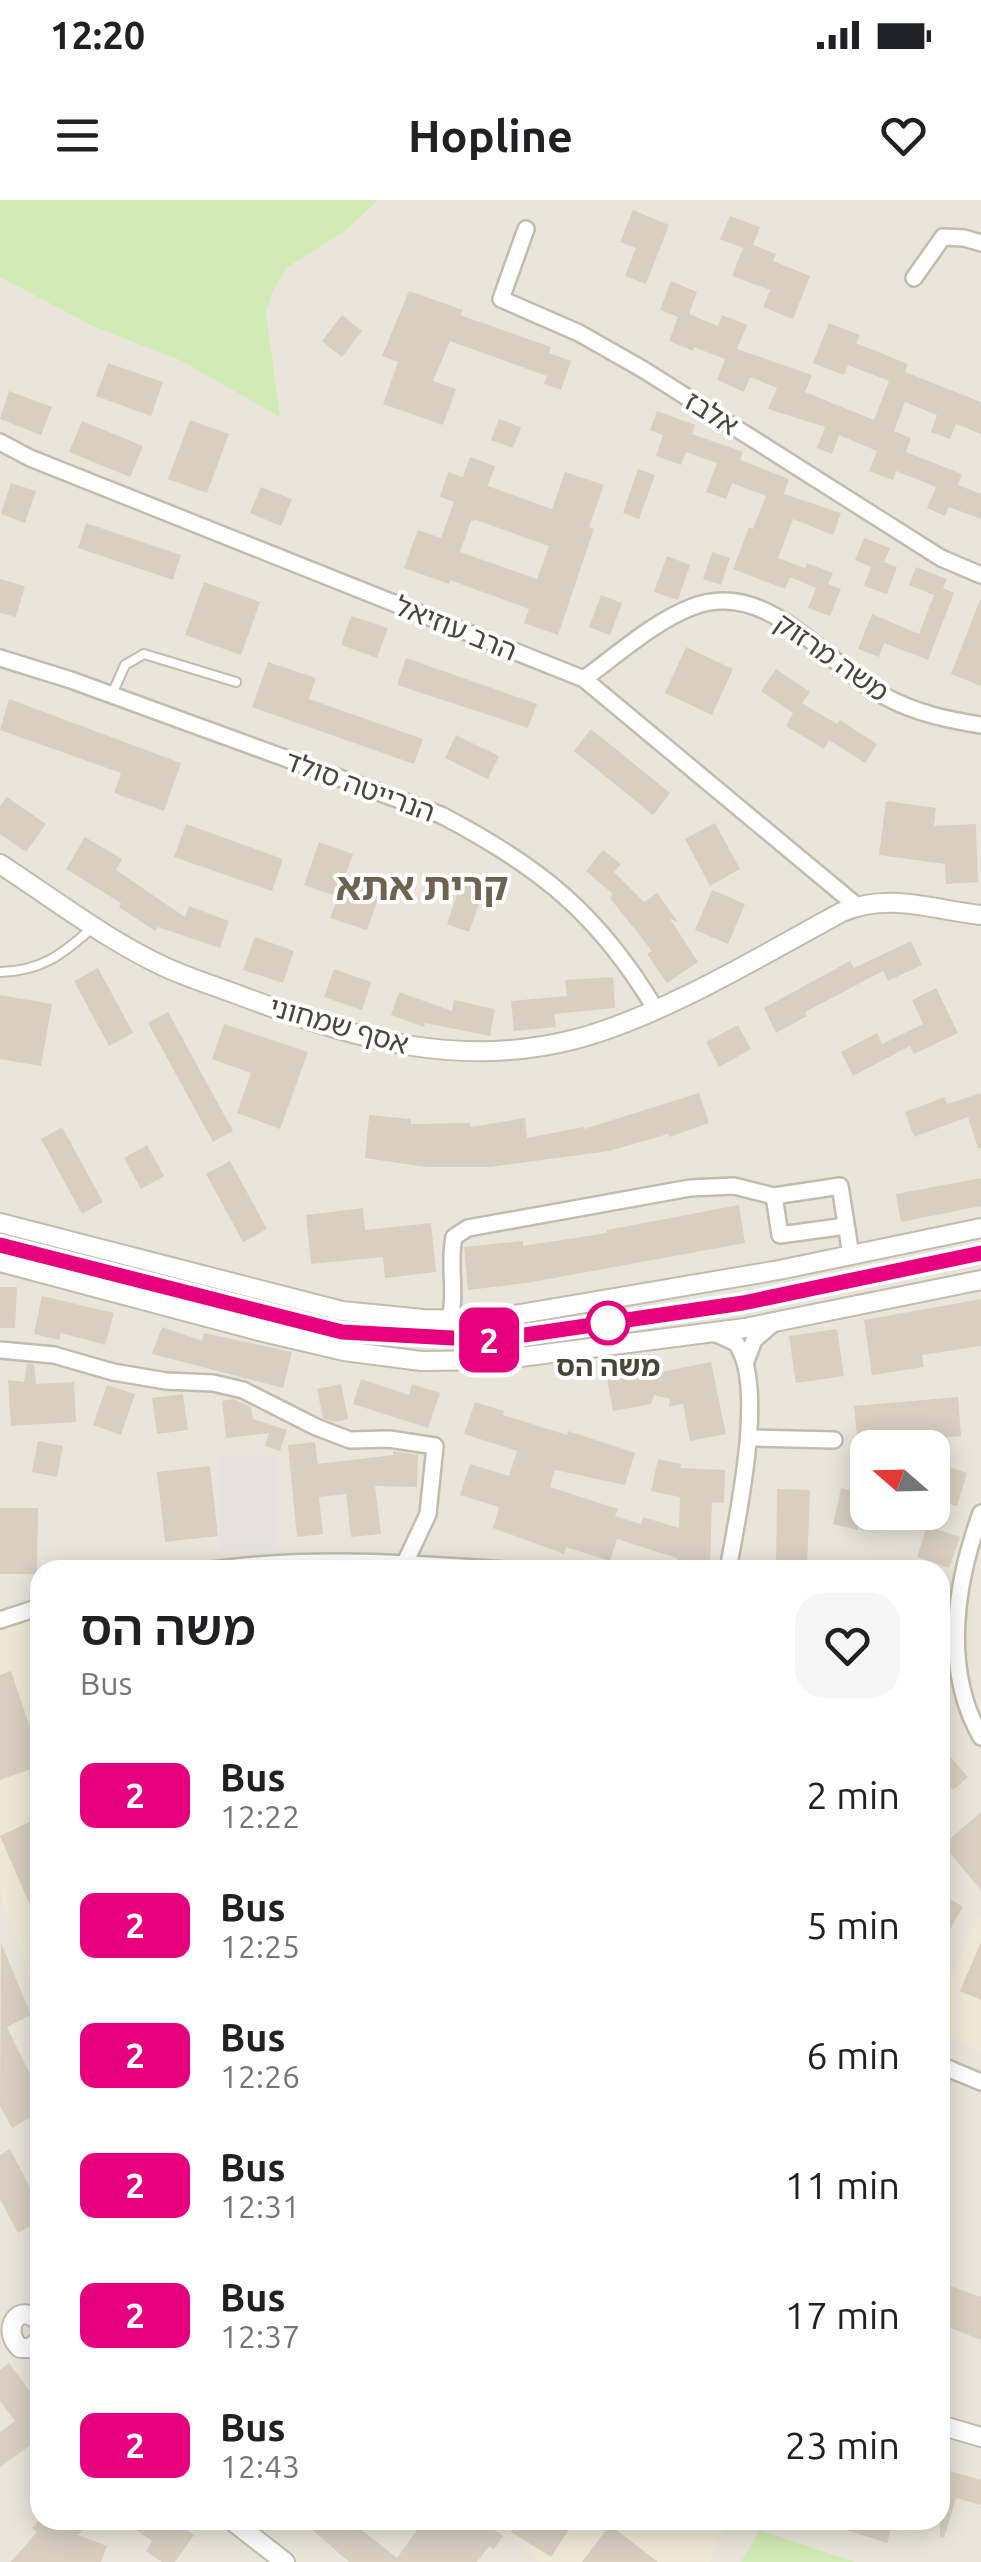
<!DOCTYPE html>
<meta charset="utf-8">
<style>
:root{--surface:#fff;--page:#f6f6f6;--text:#202124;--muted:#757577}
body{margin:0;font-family:Ubuntu,"Noto Sans Hebrew",sans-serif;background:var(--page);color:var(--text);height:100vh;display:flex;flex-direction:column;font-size:38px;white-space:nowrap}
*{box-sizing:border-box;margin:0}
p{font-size:32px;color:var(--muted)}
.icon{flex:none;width:55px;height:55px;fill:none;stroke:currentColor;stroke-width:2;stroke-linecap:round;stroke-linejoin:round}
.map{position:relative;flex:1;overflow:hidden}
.drawer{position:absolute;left:30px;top:1360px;width:920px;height:970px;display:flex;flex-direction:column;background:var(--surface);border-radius:30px;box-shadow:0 5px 25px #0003}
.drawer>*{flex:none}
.badge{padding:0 20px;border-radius:15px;font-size:35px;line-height:65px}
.needle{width:65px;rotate:290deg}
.controls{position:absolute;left:850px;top:1230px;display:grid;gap:20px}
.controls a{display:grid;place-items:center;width:100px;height:100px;border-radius:20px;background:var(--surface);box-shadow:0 5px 25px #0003;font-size:50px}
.map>.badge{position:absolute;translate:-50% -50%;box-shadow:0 0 0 5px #fff}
.round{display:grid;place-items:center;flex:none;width:105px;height:105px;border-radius:30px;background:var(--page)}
.overview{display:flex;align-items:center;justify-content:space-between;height:170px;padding:0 50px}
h1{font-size:48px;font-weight:600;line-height:75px}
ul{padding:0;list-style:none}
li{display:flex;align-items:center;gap:30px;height:130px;padding:0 50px}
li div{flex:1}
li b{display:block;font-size:38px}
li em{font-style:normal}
li .badge{min-width:110px;font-weight:700;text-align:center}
.status{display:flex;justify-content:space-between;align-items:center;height:70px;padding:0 50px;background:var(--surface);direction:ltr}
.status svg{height:28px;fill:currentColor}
header{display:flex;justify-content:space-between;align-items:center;height:130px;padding:0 50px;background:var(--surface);font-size:45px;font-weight:600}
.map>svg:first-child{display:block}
.residential{fill:#eae5da;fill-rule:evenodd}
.education{fill:#efe8d6}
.green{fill:#d2eab5}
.parking{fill:#e5e3e0}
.building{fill:#d8cfc1;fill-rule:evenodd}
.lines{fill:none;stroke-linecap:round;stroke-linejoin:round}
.service-casing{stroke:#c2bbae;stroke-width:12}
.minor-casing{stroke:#c2bbae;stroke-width:20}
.tertiary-casing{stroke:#c2bbae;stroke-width:22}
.service{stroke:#fff;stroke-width:8}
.minor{stroke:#fff;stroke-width:15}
.tertiary{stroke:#fff;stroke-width:18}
.line-casing{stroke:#fff;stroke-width:22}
.line{stroke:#e6007e;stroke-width:15}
.stop-dot{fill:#fff;stroke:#e6007e;stroke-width:5}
.labels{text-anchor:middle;stroke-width:8;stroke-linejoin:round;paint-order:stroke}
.street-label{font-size:28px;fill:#4b4439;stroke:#fff}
.stop-label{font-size:28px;font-weight:bold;fill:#4b4439;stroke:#fff}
.district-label{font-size:38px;font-weight:bold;fill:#6e6250;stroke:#fff}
</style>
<div class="status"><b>12:20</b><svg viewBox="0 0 49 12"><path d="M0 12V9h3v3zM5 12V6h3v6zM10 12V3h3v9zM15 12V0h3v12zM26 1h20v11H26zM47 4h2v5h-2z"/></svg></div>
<header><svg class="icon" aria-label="menu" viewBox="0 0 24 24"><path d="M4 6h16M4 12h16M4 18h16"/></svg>Hopline<svg class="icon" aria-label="heart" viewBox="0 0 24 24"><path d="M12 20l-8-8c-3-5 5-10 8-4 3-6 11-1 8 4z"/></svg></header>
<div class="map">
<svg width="981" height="2362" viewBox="0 0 981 2362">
<rect width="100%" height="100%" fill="#f6f3ec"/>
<path class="residential" d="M0 0H981V2362H0ZM868 1248H932V1312H868ZM40 1370H940V2320H40Z"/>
<g class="education">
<path d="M40 1418V1807L0 1691V1431Z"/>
<path d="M981 1712V1851L940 1833V1801Z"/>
<path d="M493 2320H728L709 2362H540Z"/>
</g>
<g class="green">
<path d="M0 0H378L346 30 286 68 272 92 266 113 280 217 180 160 95 127 0 77Z"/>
<path d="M759 2330 855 2362H741Z"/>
</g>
<path class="parking" d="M276 1255 277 1348 220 1349 219 1256Z"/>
<g class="building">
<path d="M633 10 669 25 646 84 625 76 636 48 620 42Z"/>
<path d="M730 16 760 27 753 45 776 54 773 61 810 76 793 119 763 107 770 90 732 76 743 48 720 39Z"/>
<path d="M671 81 697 92 689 114 718 126 722 115 747 125 737 149 812 175 805 192 874 220 889 181 848 165 844 175 813 163 829 123 860 135 856 143 908 164 905 172 981 202V234L956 224 950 239 931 232 937 215 905 202 894 231 911 238 906 252 962 274 958 285 981 294V319L949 307 945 316 927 308 936 287 896 271 893 280 869 271 877 251 839 235 832 254 817 248 825 227 768 209 777 188 750 177 744 192 717 180 725 159 694 147 693 151 669 141 678 117 660 110Z"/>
<path d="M409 91 463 110 460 115 551 147 549 153 571 161 561 190 544 184 547 176 450 141 433 181 456 189 443 225 383 204 398 162 382 156Z"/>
<path d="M342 115 362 131 342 157 322 141Z"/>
<path d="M108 163 163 182 151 216 96 196Z"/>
<path d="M9 191 52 207 41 235 0 219Z"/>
<path d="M657 211 695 225 692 234 743 252 740 260 789 279 784 294 841 313 833 335 793 319 778 358 805 368 807 363 833 373 828 384 841 389 830 416 808 408 816 388 790 377 785 389 733 369 749 327 753 329 766 296 732 283 726 299 706 292 717 263 686 252 681 265 656 256 663 235 650 230Z"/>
<path d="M499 219 521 227 513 248 491 240Z"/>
<path d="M190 220 229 234 207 293 168 279Z"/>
<path d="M82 221 143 246 130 277 69 252Z"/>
<path d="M470 257 495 266 488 286 552 309 565 272 604 285 589 327 594 329 558 435 524 423 529 409 450 380 449 384 404 368 418 330 441 338 454 302 440 297 448 272 463 277ZM476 320 549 346 537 379 460 352 471 321Z"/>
<path d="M638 269 655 275 639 319 623 313Z"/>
<path d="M11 283 36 291 25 323 1 314Z"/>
<path d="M261 287 292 299 281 326 250 313Z"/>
<path d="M86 323 181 355 173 380 78 348Z"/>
<path d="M864 338 890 348 884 362 897 367 887 394 864 386 871 367 855 360Z"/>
<path d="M712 352 730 358 721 385 703 379Z"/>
<path d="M667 356 690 365 678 400 654 392Z"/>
<path d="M916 367 947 379 943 388 954 393 928 460 884 443 879 457 858 449 872 414 919 434 934 395 909 385Z"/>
<path d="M0 379 25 386 16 417 0 413Z"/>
<path d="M204 382 260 402 241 455 185 435Z"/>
<path d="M601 395 622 403 610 435 589 427Z"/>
<path d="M980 400H981V486L951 474Z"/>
<path d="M351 416 388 428 377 458 341 445Z"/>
<path d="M686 447 733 469 712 515 665 493Z"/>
<path d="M406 458 537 504 528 528 397 485Z"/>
<path d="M268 462 316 478 309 499 423 539 414 564 252 507Z"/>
<path d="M776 469 810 492 802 503 837 524 840 520 877 544 865 563 829 540 824 549 786 526 793 513 761 491Z"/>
<path d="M9 499 181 563 164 611 114 593 121 573 0 530Z"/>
<path d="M591 529 670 593 653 615 574 551Z"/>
<path d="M456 535 499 556 488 579 445 558Z"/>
<path d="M7 597 46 624 26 652 0 634V606Z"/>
<path d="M886 601 936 608 934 626 976 624 978 682 946 684 945 664 879 655Z"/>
<path d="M715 623 740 669 710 686 685 639Z"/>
<path d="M186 624 283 659 272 691 174 657Z"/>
<path d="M85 637 122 659 116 670 185 717 189 706 229 721 220 748 158 727 155 731 119 707 121 703 66 669Z"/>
<path d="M319 642 353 654 346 674 382 687 367 730 330 718 338 697 304 685Z"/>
<path d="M603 650 621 664 614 672 644 702 657 693 678 722 670 719 698 762 667 783 647 754 652 751 610 698 613 694 586 671Z"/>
<path d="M463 676 486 684 469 732 447 724Z"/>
<path d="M712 690 745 704 728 744 695 730Z"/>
<path d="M255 737 294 751 283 783 243 770Z"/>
<path d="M911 741 922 765 888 781 883 771 805 812 807 816 776 833 764 808 850 761 854 768Z"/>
<path d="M98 768 133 833 109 846 74 781Z"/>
<path d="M334 769 371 782 362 810 324 797Z"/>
<path d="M613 777 615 808 554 814 556 827 514 831 511 801 567 796 565 780Z"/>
<path d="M936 788 958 833 914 854 910 846 853 876 841 852 877 833 882 844 923 824 912 800Z"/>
<path d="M399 792 452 811 454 800 495 809 490 836 425 823 424 827 391 815Z"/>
<path d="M0 795 52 804 41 866 0 859Z"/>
<path d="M168 812 233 931 213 942 148 823Z"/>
<path d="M224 824 308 852 280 929 237 913 251 873 212 859Z"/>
<path d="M738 825 751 849 719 867 706 842Z"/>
<path d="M699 893 709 923 669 937 668 934 609 951 490 967H426L365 958 369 915 411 919V924L470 923V927L525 918 527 938 584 927V929Z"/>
<path d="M981 893V948H978L968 917 914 937 905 912 945 897 947 904Z"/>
<path d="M62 927 103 1002 82 1014 41 939Z"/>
<path d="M147 945 164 976 141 989 124 958Z"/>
<path d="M230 961 267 1029 243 1042 206 974Z"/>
<path d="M981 978V1006L901 1022 896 994Z"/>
<path d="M739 1005 745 1043 527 1083 468 1090 464 1047 523 1041V1046L607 1033V1030Z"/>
<path d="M363 1008 365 1030 431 1023 436 1072 385 1078 383 1057 311 1064 306 1015Z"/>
<path d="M0 1087H17L15 1128H0Z"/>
<path d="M42 1096 114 1113 105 1145 61 1133 59 1140 34 1134Z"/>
<path d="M981 1099V1146L922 1155 924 1167 872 1175 864 1120Z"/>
<path d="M162 1127 202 1141 204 1133 292 1152 283 1188 152 1154Z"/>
<path d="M837 1129 844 1176 796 1183 789 1136Z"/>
<path d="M711 1162 726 1234 690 1241 683 1204 669 1207 670 1199 654 1195 651 1204 613 1211 607 1179 639 1173 640 1176Z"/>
<path d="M27 1164H34L36 1184 74 1182 76 1222 11 1226 8 1180 24 1182Z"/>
<path d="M361 1179 409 1195 412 1184 440 1193 428 1228 353 1204Z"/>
<path d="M341 1184 348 1219 334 1222 323 1218 317 1189Z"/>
<path d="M107 1185 135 1194 121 1235 93 1225Z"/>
<path d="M183 1194 188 1230 157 1234 152 1198Z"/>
<path d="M958 1197 961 1236 858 1245 854 1206Z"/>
<path d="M233 1199 251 1207 253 1219 287 1230 280 1251 265 1246 269 1233 226 1238 222 1201Z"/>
<path d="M475 1202 504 1211 503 1215 567 1235 568 1231 635 1253 625 1285 555 1270 550 1287 618 1309 615 1316 641 1324 643 1317 679 1328 680 1297 651 1291 658 1259 681 1264 680 1268 725 1270 724 1303 712 1302 710 1363 677 1361V1358L617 1339 610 1361 566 1347 564 1354 493 1328 499 1307 460 1295 470 1264 509 1276 517 1251 464 1234Z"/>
<path d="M38 1241 63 1246 57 1277 32 1272Z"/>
<path d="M315 1242 318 1264 393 1255V1251L418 1255 417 1287 375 1286 381 1334 351 1337 346 1294 319 1297 323 1334 297 1337 288 1245Z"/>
<path d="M944 1265 967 1273 957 1306 934 1299Z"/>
<path d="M210 1266 218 1336 165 1342 157 1272Z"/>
<path d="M841 1288 866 1294 858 1330 833 1324Z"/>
<path d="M777 1289 810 1290 807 1370H776Z"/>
<path d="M0 1308H38L37 1374H0Z"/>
<path d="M927 1326 960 1337 949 1368 917 1357Z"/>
<path d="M11 1471 40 1557V1566L0 1580V1475Z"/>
<path d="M940 1545 968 1577 953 1590 940 1575Z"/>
<path d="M981 1612V1690L943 1645Z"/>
<path d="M40 1617V1728L0 1636Z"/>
<path d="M940 1693 963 1707 940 1746Z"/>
<path d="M981 1742V1800L960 1791Z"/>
<path d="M1 1743 31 1815 7 1827 31 1876 40 1871V1938L29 1918 12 1928 0 1906Z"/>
<path d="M10 1949 34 1995 40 1993V2021L18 2033 0 1999V1955Z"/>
<path d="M940 2082 981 2097V2140L940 2124Z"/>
<path d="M9 2163 40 2205V2238L0 2267V2232L15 2221 0 2201V2170Z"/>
<path d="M940 2268 981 2280V2305L956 2298 944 2338 940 2337Z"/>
<path d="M39 2320H91L78 2335 107 2346 101 2362H11L37 2332 32 2328Z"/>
<path d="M122 2320H172L194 2335 175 2362H162L146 2351 152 2341Z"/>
<path d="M301 2320H349L397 2358 424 2320H467L476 2324 480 2320 503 2336 494 2349 489 2346 477 2362H349Z"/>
<path d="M519 2320H575L551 2357 511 2332Z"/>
<path d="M825 2320H894L887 2343 825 2323Z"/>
<path d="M610 2325 658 2362H582Z"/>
</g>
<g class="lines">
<defs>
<g id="service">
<path d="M112 494 125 465 144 454 236 482"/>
<path d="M0 772C41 771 62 755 92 728"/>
<path d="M0 1045 342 1132 491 1140 750 1102 981 1053"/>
</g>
<g id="minor">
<path d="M526 29 501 99 579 133 644 170 941 358 981 375"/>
<path d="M914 78 943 37 964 38 981 43"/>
<path d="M0 242 30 258 584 479 857 706"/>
<path d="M0 458 71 480 441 615C539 666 599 714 656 810"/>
<path d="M584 479C617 455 653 422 692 407 770 377 827 467 886 497 916 513 948 520 981 525"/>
<path d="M846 1026 780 1035 774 996 840 986 851 1055"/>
<path d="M450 1119C457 1092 448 1065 454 1037L468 1028 690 988 734 986 774 996"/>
<path d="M714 1133 736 1143C767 1185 737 1318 728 1370"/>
<path d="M0 1150 54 1155 113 1172 166 1181 213 1183 243 1190 316 1227 350 1240 389 1239 435 1246 428 1314 405 1363"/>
<path d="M746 1161 754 1140 775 1122"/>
<path d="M750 1238 834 1240"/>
<path d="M981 1313C955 1384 942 1469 981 1537"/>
<path d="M212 1370C308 1356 409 1363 506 1370"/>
<path d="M0 1420 40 1407"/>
<path d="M940 1865 981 1882"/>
</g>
<g id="tertiary">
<path d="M0 664C54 699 108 741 167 768 194 780 224 789 252 800 360 840 460 869 576 839 663 816 762 755 842 712 890 692 932 710 981 715"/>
<path d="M0 1023 342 1111 423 1119 485 1120 779 1070 981 1028"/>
<path d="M0 1062 259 1131 344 1151 421 1161 497 1160 745 1128 981 1080"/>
<path d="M405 1363V1370"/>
<path d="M40 2123C19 2099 0 2130 20 2148H30L40 2140"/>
<path d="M940 2225 981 2237"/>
<path d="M231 2320 285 2362"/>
</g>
</defs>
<use href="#service" class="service-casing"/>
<use href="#minor" class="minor-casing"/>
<use href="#tertiary" class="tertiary-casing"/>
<use href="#service" class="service"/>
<use href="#minor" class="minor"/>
<use href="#tertiary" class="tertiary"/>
</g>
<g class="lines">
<defs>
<path id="line" d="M0 1045 342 1132 490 1140 743 1103 981 1053"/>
</defs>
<use href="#line" class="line-casing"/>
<use href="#line" class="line"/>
</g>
<circle class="stop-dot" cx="608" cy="1123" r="20"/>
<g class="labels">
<g class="street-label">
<text transform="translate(712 213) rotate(32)" y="10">אלבז</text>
<text transform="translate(456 428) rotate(22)" y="10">הרב עוזיאל</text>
<text transform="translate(832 457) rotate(35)" y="10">משה מרזוק</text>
<text transform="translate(360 586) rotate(20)" y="10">הנרייטה סולד</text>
<text transform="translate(339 825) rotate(16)" y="10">אסף שמחוני</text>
</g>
<g class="stop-label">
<text x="608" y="1176">משה הס</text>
</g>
<g class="district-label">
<text x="422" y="700">קרית אתא</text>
</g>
</g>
</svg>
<div class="controls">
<a><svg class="needle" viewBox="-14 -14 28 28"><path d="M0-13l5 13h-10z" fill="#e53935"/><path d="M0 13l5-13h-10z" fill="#757577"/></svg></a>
</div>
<b class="badge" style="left:489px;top:1140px;background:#e6007e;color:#fff">2</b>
<section class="drawer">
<div class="overview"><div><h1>משה הס</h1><p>Bus</p></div><a class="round"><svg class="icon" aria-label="heart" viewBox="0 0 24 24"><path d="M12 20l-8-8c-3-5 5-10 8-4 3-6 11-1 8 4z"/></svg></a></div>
<ul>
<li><span class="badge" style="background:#e6007e;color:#fff">2</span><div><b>Bus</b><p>12:22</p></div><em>2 min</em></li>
<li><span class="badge" style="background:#e6007e;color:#fff">2</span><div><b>Bus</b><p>12:25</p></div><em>5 min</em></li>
<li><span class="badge" style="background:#e6007e;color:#fff">2</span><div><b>Bus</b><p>12:26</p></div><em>6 min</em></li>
<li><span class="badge" style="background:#e6007e;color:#fff">2</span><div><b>Bus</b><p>12:31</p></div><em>11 min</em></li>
<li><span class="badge" style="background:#e6007e;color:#fff">2</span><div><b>Bus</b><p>12:37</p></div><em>17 min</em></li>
<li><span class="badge" style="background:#e6007e;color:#fff">2</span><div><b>Bus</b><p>12:43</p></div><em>23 min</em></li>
</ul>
</section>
</div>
